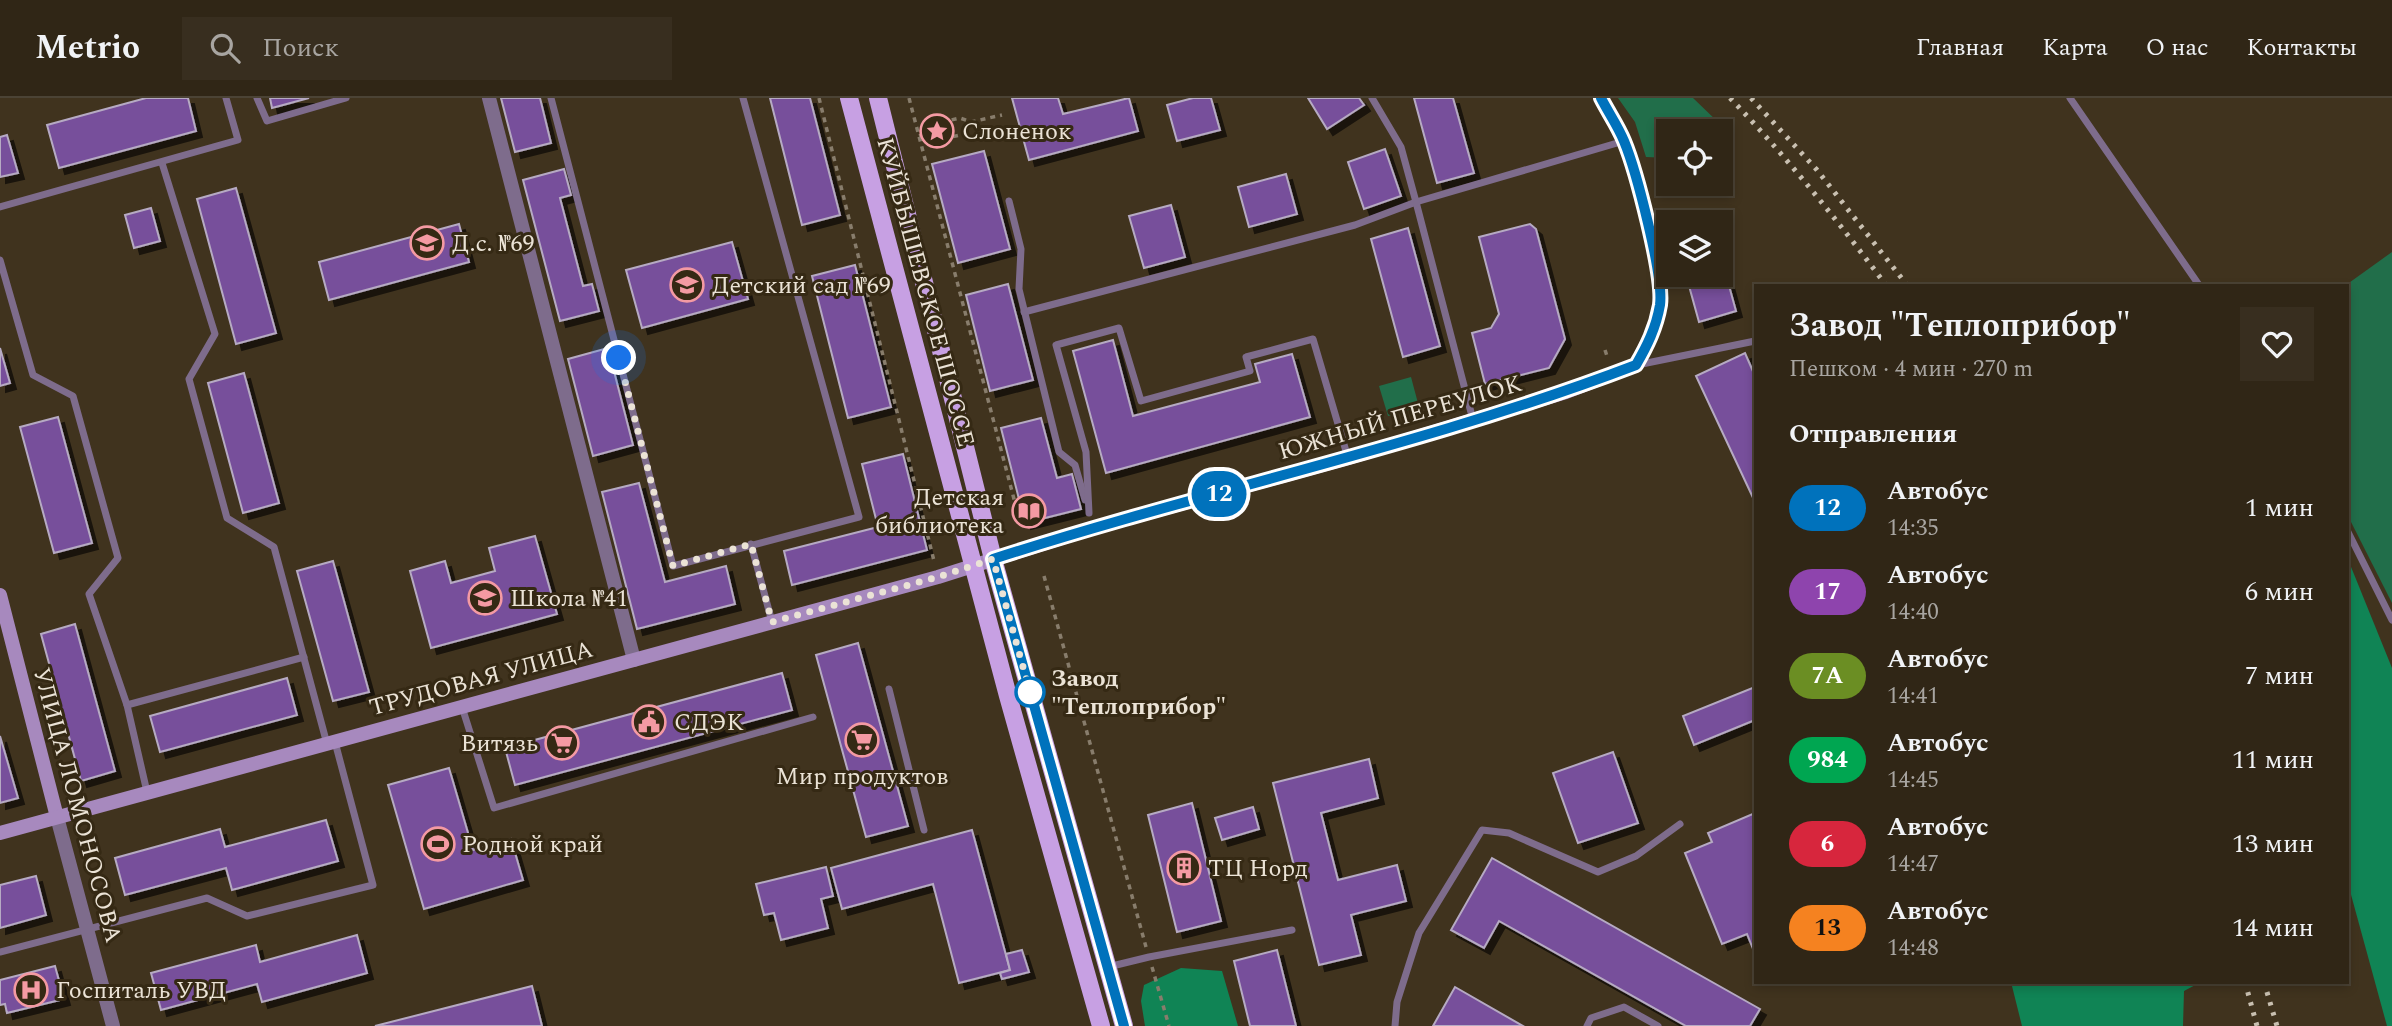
<!DOCTYPE html>
<html lang="ru">
<meta charset="utf-8">
<style>
:root{--surface:#302616;--page:#382e1f;--text:#f1f3f6;--muted:#a8a5a1;--line:#4b4335}
body{margin:0;font-family:Spectral,serif;background:var(--page);color:var(--text);height:100vh;display:flex;flex-direction:column;font-size:26px;white-space:nowrap}
*{box-sizing:border-box;margin:0}
p{font-size:23px;color:var(--muted)}
.icon{flex:none;width:38px;height:38px;fill:none;stroke:currentColor;stroke-width:2;stroke-linecap:round;stroke-linejoin:round}
.map{position:relative;flex:1;overflow:hidden}
.details{position:absolute;left:1754px;top:186px;width:595px;height:700px;display:flex;flex-direction:column;background:var(--surface);border-radius:0px;box-shadow:0 4px 10px #0003,0 0 0 2px var(--line)}
.details>*{flex:none}
.badge{padding:0 14px;border-radius:23px;font-size:24px;line-height:46px}
.fabs{position:absolute;left:1656px;top:21px;display:grid;gap:14px}
.fabs a{display:grid;place-items:center;width:77px;height:77px;border-radius:0px;background:var(--surface);box-shadow:0 4px 10px #0003,0 0 0 2px var(--line);font-size:35px}
.you{position:absolute;width:35px;height:35px;margin:-18px;border:5px solid #fff;border-radius:50%;background:#1a73e8;box-shadow:0 0 0 10px #1a73e833}
.map>.badge{position:absolute;translate:-50% -50%;box-shadow:0 0 0 4px #fff}
h2{padding:0 35px;font-size:26px;line-height:63px}
.round{display:grid;place-items:center;flex:none;width:74px;height:74px;border-radius:0px;background:var(--page)}
.overview{display:flex;align-items:center;justify-content:space-between;height:119px;padding:0 35px}
h1{font-size:33px;font-weight:700;line-height:52px}
ul{padding:0;list-style:none}
li{display:flex;align-items:center;gap:21px;height:84px;padding:0 35px}
li div{flex:1}
li b{display:block;font-size:26px}
li em{font-style:normal}
li .badge{min-width:77px;font-weight:700;text-align:center}
header{display:flex;align-items:center;gap:42px;box-sizing:border-box;height:98px;padding:0 35px;background:var(--surface);border-bottom:2px solid var(--line)}
header strong{font-size:33px}
nav{display:flex;gap:38px;margin-inline-start:auto;font-size:24px}
.search{width:490px;height:63px;background:var(--page);display:flex;align-items:center;gap:18px;box-sizing:border-box;padding:0 24px;border-radius:0px;color:var(--muted);font-size:26px}
.map>svg:first-child{display:block}
.green{fill:#216e4a}
.forest{fill:#108455}
.building{fill:#77509b;stroke:#b6aac3;stroke-width:2;filter:url(#shadow)}
.lines{fill:none;stroke-linecap:round;stroke-linejoin:round}
.path{stroke:#887d6c;stroke-width:3.5;stroke-dasharray:5 5;stroke-linecap:butt}
.lane{stroke:#7e6c8c;stroke-width:7}
.street{stroke:#7e6c8c;stroke-width:14}
.secondary{stroke:#a789be;stroke-width:14}
.primary{stroke:#c7a0e3;stroke-width:18}
.rail{stroke:#c9c0b1;stroke-width:5;stroke-dasharray:3.5 7;stroke-linecap:butt}
.line-casing{stroke:#fff;stroke-width:16}
.line{stroke:#0072bc;stroke-width:10}
.walk{stroke:#ebe3d6;stroke-width:7;stroke-dasharray:0 12.6}
.stop-dot{fill:#fff;stroke:#0072bc;stroke-width:3.5}
.labels{text-anchor:middle;stroke-width:6;stroke-linejoin:round;paint-order:stroke}
.poi-label{font-size:24px;fill:#ebe3d6;stroke:#352914;text-anchor:start}
.street-label{font-size:24px;fill:#ebe3d6;stroke:#352914}
.stop-label{font-size:24px;font-weight:bold;fill:#ebe3d6;stroke:#352914;text-anchor:start}
</style>
<header>
<strong>Metrio</strong>
<div class="search"><svg class="icon" aria-label="search" viewBox="0 0 24 24"><circle cx="10" cy="10" r="6"/><path d="M15 15l6 6"/></svg>Поиск</div>
<nav><a>Главная</a><a>Карта</a><a>О нас</a><a>Контакты</a></nav>
</header>
<div class="map">
<svg width="2392" height="928" viewBox="0 0 2392 928">
<defs>
<filter id="shadow"><feDropShadow dx="6" dy="6" stdDeviation="0" flood-color="#0009"/></filter>
</defs>
<rect width="100%" height="100%" fill="#40331e"/>
<g class="green">
<path d="M1618 0H1693L1720 26 1717 33H1668V60L1646 59 1635 24Z"/>
<path d="M2392 154V505L2347 416 2346 187Z"/>
<path d="M1411 279 1419 309 1388 318 1379 288Z"/>
</g>
<g class="forest">
<path d="M2347 459 2392 570V928H2387L2347 782Z"/>
<path d="M1181 870 1222 873 1238 928H1145L1141 903 1144 887Z"/>
<path d="M2011 884H2201L2184 893 2183 928H2022Z"/>
</g>
<g class="building">
<path d="M146 0H188L196 33 59 70 47 27Z"/>
<path d="M270 0H309L272 10Z"/>
<path d="M501 0H540L551 45 515 54Z"/>
<path d="M770 0H810L840 117 802 127Z"/>
<path d="M1012 0H1058L1063 16 1129 0 1138 33 1029 62Z"/>
<path d="M1193 0H1211L1220 32 1177 43 1167 7Z"/>
<path d="M1308 0H1359L1364 7 1327 31Z"/>
<path d="M1414 0H1453L1474 75 1437 85Z"/>
<path d="M7 37 18 75 0 79V39Z"/>
<path d="M1385 51 1401 98 1364 111 1348 64Z"/>
<path d="M984 53 1010 151 958 165 932 66Z"/>
<path d="M564 71 571 97 560 100 583 188 592 186 599 213 560 223 523 82Z"/>
<path d="M1286 76 1297 116 1249 129 1238 89Z"/>
<path d="M236 90 276 235 236 246 197 101Z"/>
<path d="M1171 107 1185 159 1144 170 1129 118Z"/>
<path d="M151 110 160 143 134 150 125 117Z"/>
<path d="M459 126 469 164 329 202 319 164Z"/>
<path d="M1530 126 1536 131 1565 241 1549 270 1485 286 1472 235 1491 230 1499 216 1479 139Z"/>
<path d="M1408 130 1440 248 1403 259 1371 141Z"/>
<path d="M732 144 748 201 642 230 626 172Z"/>
<path d="M1720 155 1736 213 1699 224 1686 177H1720Z"/>
<path d="M855 167 891 309 848 320 812 178Z"/>
<path d="M1008 186 1033 282 990 293 966 197Z"/>
<path d="M1113 242 1133 318 1260 284 1255 266 1292 256 1310 319 1106 375 1073 253Z"/>
<path d="M0 250 10 285 0 288Z"/>
<path d="M608 250 633 347 593 358 568 261Z"/>
<path d="M1745 255 1755 278V404L1696 278Z"/>
<path d="M244 275 279 405 243 415 208 285Z"/>
<path d="M58 319 92 445 54 455 20 329Z"/>
<path d="M1041 320 1057 380 1072 376 1081 411 1025 425 1001 330Z"/>
<path d="M903 356 927 452 792 487 784 453 878 429 862 366Z"/>
<path d="M639 385 665 484 726 468 735 506 637 531 602 394Z"/>
<path d="M535 438 557 516 431 550 410 473 445 463 451 485 495 473 489 450Z"/>
<path d="M333 463 369 594 333 603 297 473Z"/>
<path d="M75 526 115 673 81 683 41 536Z"/>
<path d="M858 545 908 728 866 739 816 557Z"/>
<path d="M782 575 792 612 515 687 505 650Z"/>
<path d="M287 580 297 617 160 654 150 618Z"/>
<path d="M1755 589V622L1694 647 1683 618Z"/>
<path d="M0 638 18 700 0 705Z"/>
<path d="M1613 654 1638 725 1578 745 1553 675Z"/>
<path d="M1369 661 1378 700 1321 715 1338 782 1397 767 1406 803 1351 817 1361 857 1319 867 1273 685Z"/>
<path d="M449 670 473 752 511 741 523 782 424 811 388 687Z"/>
<path d="M1192 705 1221 823 1177 834 1148 717Z"/>
<path d="M1253 709 1259 731 1222 742 1215 720Z"/>
<path d="M1755 715V856L1747 836 1722 846 1685 755 1712 744 1708 735Z"/>
<path d="M326 722 338 763 232 792 226 770 125 797 115 760 220 731 225 749Z"/>
<path d="M972 732 1010 872 959 885 933 786 842 811 831 770Z"/>
<path d="M1492 760 1760 911 1750 928H1686L1499 823 1484 850 1451 832Z"/>
<path d="M826 769 833 798 821 801 828 830 781 842 774 815 764 817 756 786Z"/>
<path d="M36 778 46 817 0 830V787Z"/>
<path d="M357 837 367 875 262 904 257 886 161 912 151 875 256 847 260 864Z"/>
<path d="M1022 852 1029 874 1002 881 1000 875 1010 872 1006 856Z"/>
<path d="M1277 852 1296 928H1250L1234 863Z"/>
<path d="M55 868 64 901 7 915 5 906 0 907V882Z"/>
<path d="M532 888 542 928H375Z"/>
<path d="M1455 889 1523 928H1433Z"/>
</g>
<g class="lines">
<g class="path">
<path d="M819 0 934 463"/>
<path d="M909 0 1020 424"/>
<path d="M926 36 935 43 964 36 971 24"/>
<path d="M919 38 926 36 929 27 960 20 971 24 1002 17"/>
<path d="M1605 252 1608 261"/>
<path d="M1044 478 1146 849"/>
<path d="M1152 869 1169 928"/>
</g>
<g class="lane">
<path d="M257 0 267 23 346 0"/>
<path d="M551 0 673 468 859 419 743 0"/>
<path d="M1372 0 1401 49 1416 104 1624 43"/>
<path d="M2070 0 2199 187"/>
<path d="M162 65 215 236 189 281 227 420 274 449 327 646"/>
<path d="M1009 103 1021 151 1019 191 1059 354 1075 367 1085 402"/>
<path d="M0 109 238 42 226 0"/>
<path d="M0 162 33 277 73 298 118 460 89 496 127 607 147 694"/>
<path d="M1024 214 1355 127 1416 104 1473 322"/>
<path d="M1637 267 1755 243"/>
<path d="M1089 415 1086 354 1056 247 1119 230 1141 303 1250 273 1246 259 1313 241 1348 360"/>
<path d="M2347 432 2392 522"/>
<path d="M751 446 772 524"/>
<path d="M889 591 924 732"/>
<path d="M127 607 304 559"/>
<path d="M462 609 494 710 813 619"/>
<path d="M0 854 207 800 247 818 373 787 335 644"/>
<path d="M1108 869 1149 859 1292 832"/>
<path d="M1395 928 1397 904 1419 835 1482 732 1509 735 1598 774 1636 758 1680 726"/>
<path d="M1587 928 1591 920 1624 909 1658 928"/>
</g>
<g class="street">
<path d="M489 0 634 562"/>
<path d="M57 719 113 928"/>
</g>
<g class="secondary">
<path d="M0 497 57 719"/>
<path d="M0 735 938 479 1093 430 1348 360 1566 294 1636 267C1647 247 1656 230 1660 207 1664 178 1636 72 1624 43 1617 28 1608 14 1601 0"/>
</g>
<g class="primary">
<path d="M849 0 1008 598 1101 928"/>
<path d="M878 0 993 461 1124 928"/>
</g>
<g class="rail">
<path d="M1730 0C1786 58 1837 122 1886 187"/>
<path d="M1751 0 1817 72 1907 187"/>
<path d="M2245 884 2257 928"/>
<path d="M2264 884 2277 928"/>
</g>
</g>
<g class="lines">
<defs>
<path id="line" d="M1124 928 993 461C1206 392 1427 347 1636 267 1647 248 1656 230 1660 207 1664 178 1636 72 1624 43 1618 28 1608 14 1601 0"/>
</defs>
<use href="#line" class="line-casing"/>
<use href="#line" class="line"/>
<path class="walk" d="M619 260 673 468 751 446 772 524 938 479 993 461 1030 594"/>
</g>
<defs>
<symbol id="sight-ring" viewBox="-11 -11 22 22"><circle r="9.5" fill="#352914" stroke="#f49aa3" stroke-width="1.5"/><path d="M0-6L1.8-2.2L6-1.7L2.9 1.2L3.7 5.4L0 3.3L-3.7 5.4L-2.9 1.2L-6-1.7L-1.8-2.2Z" fill="#f49aa3"/></symbol>
<symbol id="school-ring" viewBox="-11 -11 22 22"><circle r="9.5" fill="#352914" stroke="#f49aa3" stroke-width="1.5"/><path d="M0-5L7-2L0 1L-7-2ZM-4 1L0 2.5L4 1V4Q0 6-4 4Z" fill="#f49aa3"/></symbol>
<symbol id="library-ring" viewBox="-11 -11 22 22"><circle r="9.5" fill="#352914" stroke="#f49aa3" stroke-width="1.5"/><path d="M-6-4Q-3-5.5-.7-3.5V5Q-3 3-6 4ZM6-4Q3-5.5 .7-3.5V5Q3 3 6 4Z" fill="#f49aa3"/></symbol>
<symbol id="civic-ring" viewBox="-11 -11 22 22"><circle r="9.5" fill="#352914" stroke="#f49aa3" stroke-width="1.5"/><path d="M-.6-6.5H3V-4.5H.6V-3L4-1V1h2V6H-6V1h2V-1L-.6-3ZM-1.2 2.5V6h2.4V2.5Z" fill="#f49aa3"/></symbol>
<symbol id="supermarket-ring" viewBox="-11 -11 22 22"><circle r="9.5" fill="#352914" stroke="#f49aa3" stroke-width="1.5"/><path d="M-6-5.5h2.5l.6 2H6L4.5 2H-2.5L-4.4-4H-6ZM-1.5 3.2a1.3 1.3 0 1 0 .1 0ZM3 3.2a1.3 1.3 0 1 0 .1 0Z" fill="#f49aa3"/></symbol>
<symbol id="stadium-ring" viewBox="-11 -11 22 22"><circle r="9.5" fill="#352914" stroke="#f49aa3" stroke-width="1.5"/><path d="M0-5a6.5 5 0 1 0 0 10a6.5 5 0 1 0 0-10ZM-3.5-1.8h7v3.6h-7Z" fill="#f49aa3"/></symbol>
<symbol id="building-ring" viewBox="-11 -11 22 22"><circle r="9.5" fill="#352914" stroke="#f49aa3" stroke-width="1.5"/><path d="M-4-6H4V6H1V3H-1V6H-4ZM-2.5-4.3h1.7v1.8h-1.7ZM.8-4.3h1.7v1.8H.8ZM-2.5-1h1.7V.8h-1.7ZM.8-1h1.7V.8H.8Z" fill="#f49aa3"/></symbol>
<symbol id="hospital-ring" viewBox="-11 -11 22 22"><circle r="9.5" fill="#352914" stroke="#f49aa3" stroke-width="1.5"/><path d="M-5-5h3v3.5h4V-5h3V5h-3V1.5h-4V5h-3Z" fill="#f49aa3"/></symbol>
</defs>
<g fill-rule="evenodd">
<use href="#sight-ring" x="918" y="14" width="38" height="38"/>
<use href="#school-ring" x="408" y="126" width="38" height="38"/>
<use href="#school-ring" x="668" y="168" width="38" height="38"/>
<use href="#library-ring" x="1010" y="394" width="38" height="38"/>
<use href="#school-ring" x="466" y="481" width="38" height="38"/>
<use href="#civic-ring" x="630" y="605" width="38" height="38"/>
<use href="#supermarket-ring" x="843" y="623" width="38" height="38"/>
<use href="#supermarket-ring" x="543" y="626" width="38" height="38"/>
<use href="#stadium-ring" x="419" y="727" width="38" height="38"/>
<use href="#building-ring" x="1165" y="751" width="38" height="38"/>
<use href="#hospital-ring" x="12" y="873" width="38" height="38"/>
</g>
<circle class="stop-dot" cx="1030" cy="594" r="14"/>
<g class="labels">
<g class="poi-label">
<text x="962" y="41">Слоненок</text>
<text x="452" y="153">Д.с. №69</text>
<text x="712" y="195">Детский сад №69</text>
<text x="1004" y="407" text-anchor="end">Детская<tspan x="1004" dy="28">библиотека</tspan></text>
<text x="510" y="508">Школа №41</text>
<text x="674" y="632">СДЭК</text>
<text x="538" y="653" text-anchor="end">Витязь</text>
<text x="862" y="686" text-anchor="middle">Мир продуктов</text>
<text x="462" y="754">Родной край</text>
<text x="1208" y="778">ТЦ Норд</text>
<text x="56" y="900">Госпиталь УВД</text>
</g>
<g class="street-label">
<text transform="translate(926 194) rotate(75)" y="8">КУЙБЫШЕВСКОЕ ШОССЕ</text>
<text transform="translate(1400 319) rotate(-16)" y="8">ЮЖНЫЙ ПЕРЕУЛОК</text>
<text transform="translate(481 580) rotate(-15)" y="8">ТРУДОВАЯ УЛИЦА</text>
<text transform="translate(78 707) rotate(75)" y="8">УЛИЦА ЛОМОНОСОВА</text>
</g>
<g class="stop-label">
<text x="1051" y="588">Завод<tspan x="1051" dy="28">"Теплоприбор"</tspan></text>
</g>
</g>
</svg>
<div class="fabs">
<a><svg class="icon" aria-label="locate" viewBox="0 0 24 24"><circle cx="12" cy="12" r="6"/><path d="M12 2v4M12 18v4M2 12h4M18 12h4"/></svg></a>
<a><svg class="icon" aria-label="layers" viewBox="0 0 24 24"><path d="M12 4l9 5-9 5-9-5zM3 14l9 5 9-5"/></svg></a>
</div>
<div class="you" style="left:619px;top:260px"></div>
<b class="badge" style="left:1219px;top:396px;background:#0072bc;color:#fff">12</b>
<section class="details">
<div class="overview"><div><h1>Завод &quot;Теплоприбор&quot;</h1><p>Пешком · 4 мин · 270 m</p></div><a class="round"><svg class="icon" aria-label="heart" viewBox="0 0 24 24"><path d="M12 20l-8-8c-3-5 5-10 8-4 3-6 11-1 8 4z"/></svg></a></div>
<h2>Отправления</h2>
<ul>
<li><span class="badge" style="background:#0072bc;color:#fff">12</span><div><b>Автобус</b><p>14:35</p></div><em>1 мин</em></li>
<li><span class="badge" style="background:#8e44ad;color:#fff">17</span><div><b>Автобус</b><p>14:40</p></div><em>6 мин</em></li>
<li><span class="badge" style="background:#6b8e23;color:#fff">7А</span><div><b>Автобус</b><p>14:41</p></div><em>7 мин</em></li>
<li><span class="badge" style="background:#00a651;color:#fff">984</span><div><b>Автобус</b><p>14:45</p></div><em>11 мин</em></li>
<li><span class="badge" style="background:#d7263d;color:#fff">6</span><div><b>Автобус</b><p>14:47</p></div><em>13 мин</em></li>
<li><span class="badge" style="background:#f58220;color:#111">13</span><div><b>Автобус</b><p>14:48</p></div><em>14 мин</em></li>
</ul>
</section>
</div>
